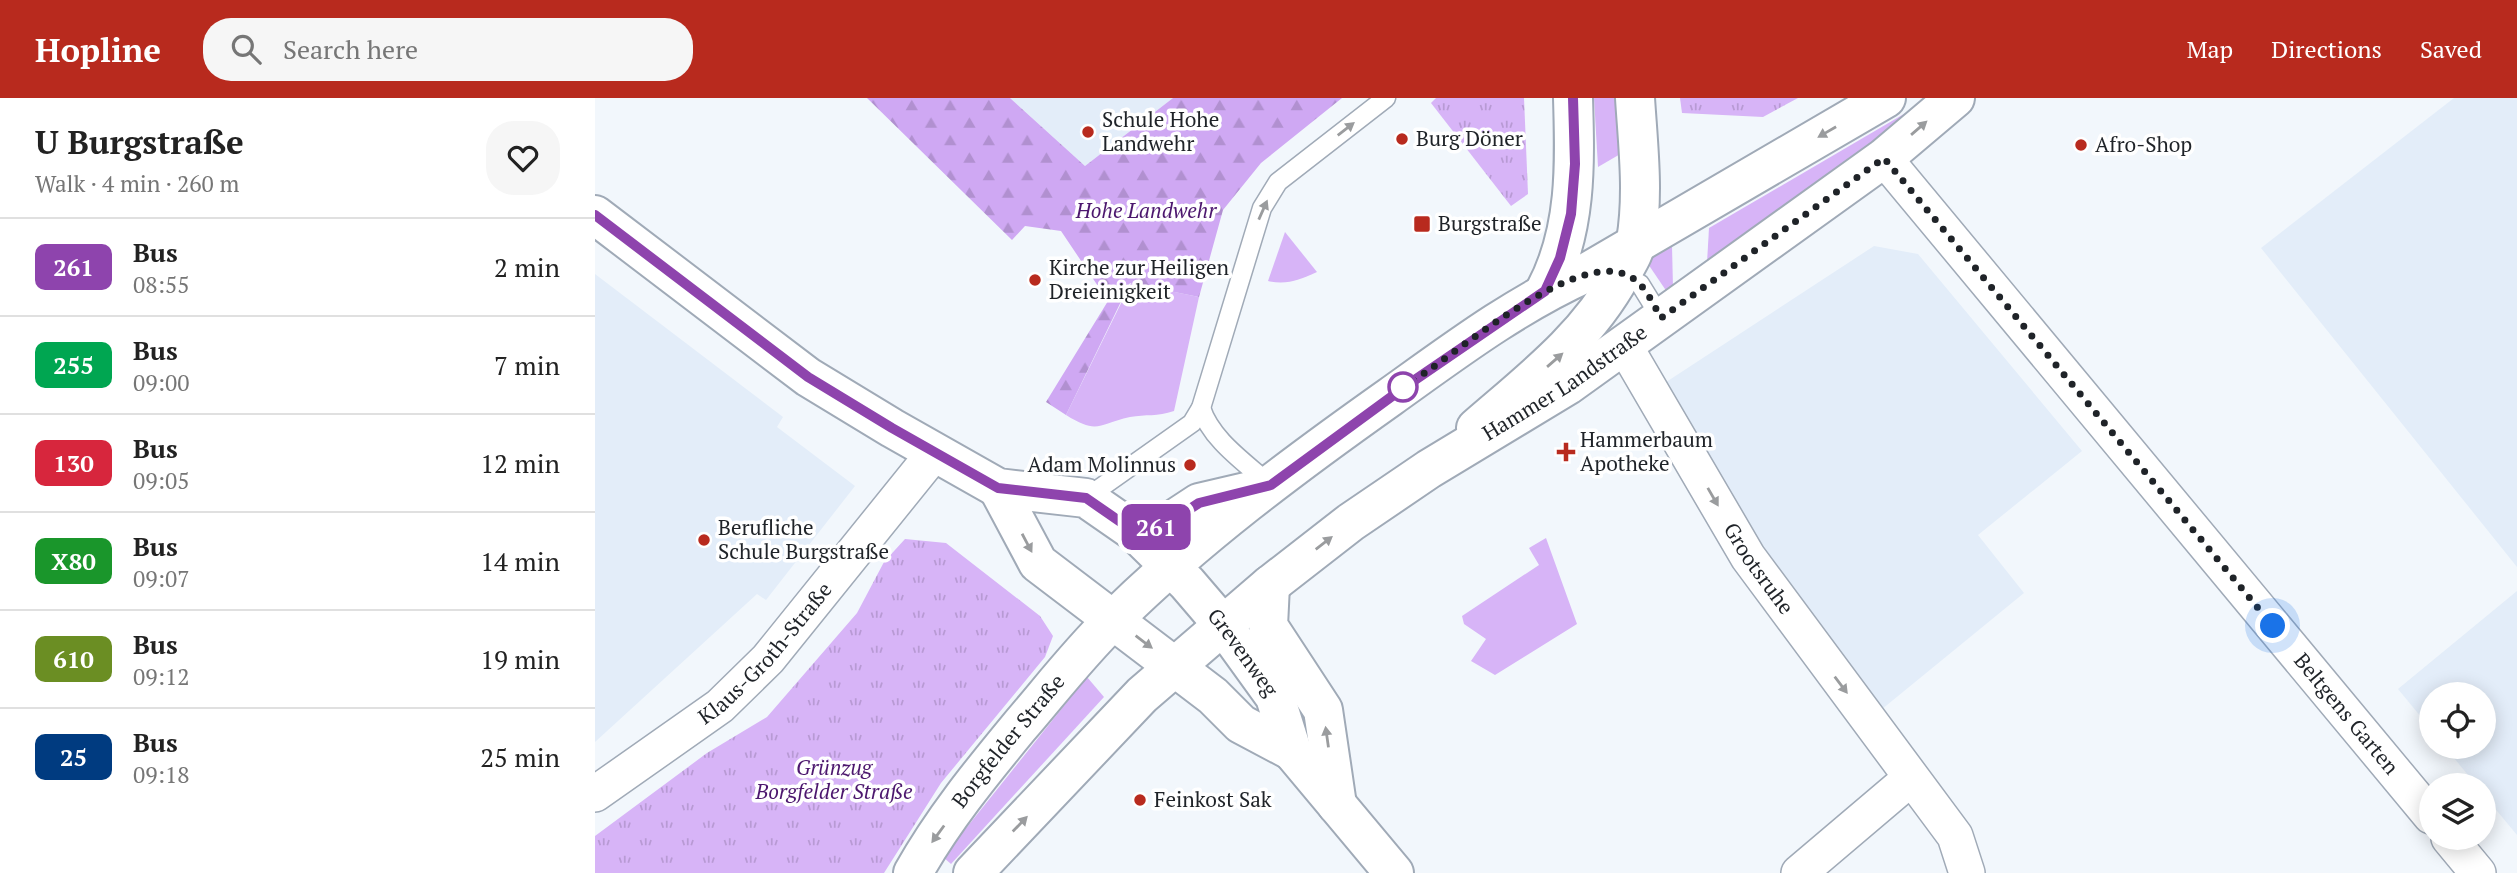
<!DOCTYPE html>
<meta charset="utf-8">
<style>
:root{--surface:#fff;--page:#f6f6f6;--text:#222;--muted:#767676;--line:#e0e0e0;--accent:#b82a1e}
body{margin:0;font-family:"PT Serif",serif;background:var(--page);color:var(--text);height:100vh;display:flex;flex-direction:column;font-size:26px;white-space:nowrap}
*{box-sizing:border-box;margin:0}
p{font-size:23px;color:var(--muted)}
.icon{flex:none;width:38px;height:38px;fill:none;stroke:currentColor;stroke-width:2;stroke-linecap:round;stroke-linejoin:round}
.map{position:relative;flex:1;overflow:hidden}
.drawer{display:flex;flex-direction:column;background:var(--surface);width:595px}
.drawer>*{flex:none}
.badge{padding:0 14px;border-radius:10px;font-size:24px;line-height:46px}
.fabs{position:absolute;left:1824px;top:584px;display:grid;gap:14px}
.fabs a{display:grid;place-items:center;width:77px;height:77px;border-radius:50%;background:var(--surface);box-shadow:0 4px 18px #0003;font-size:35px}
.you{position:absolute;width:35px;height:35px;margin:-18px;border:5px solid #fff;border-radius:50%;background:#1a73e8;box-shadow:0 0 0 10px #1a73e833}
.map>.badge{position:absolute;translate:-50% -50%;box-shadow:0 0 0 4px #fff}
.round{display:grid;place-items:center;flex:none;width:74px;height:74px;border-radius:28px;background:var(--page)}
.summary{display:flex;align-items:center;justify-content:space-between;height:119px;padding:0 35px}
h1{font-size:33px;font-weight:800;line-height:52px}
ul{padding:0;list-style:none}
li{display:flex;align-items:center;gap:21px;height:98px;padding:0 35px;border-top:2px solid var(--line)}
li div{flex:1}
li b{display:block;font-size:26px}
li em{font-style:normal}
li .badge{min-width:77px;font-weight:700;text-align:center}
header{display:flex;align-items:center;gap:42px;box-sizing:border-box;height:98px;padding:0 35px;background:var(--accent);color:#fff}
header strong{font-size:33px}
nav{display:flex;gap:38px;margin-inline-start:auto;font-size:24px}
.search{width:490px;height:63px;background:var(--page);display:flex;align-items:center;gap:18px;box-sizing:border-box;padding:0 24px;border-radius:28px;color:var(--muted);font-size:26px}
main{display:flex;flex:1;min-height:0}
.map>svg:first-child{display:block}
.built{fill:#e3edf9}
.green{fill:#d7b4f7}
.forest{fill:url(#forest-firs)}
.park{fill:url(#park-tufts)}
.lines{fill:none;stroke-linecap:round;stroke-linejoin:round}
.service-casing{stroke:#a0aab7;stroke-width:21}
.minor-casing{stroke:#a0aab7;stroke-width:38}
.tertiary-casing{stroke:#a0aab7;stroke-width:42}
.secondary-casing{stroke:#a0aab7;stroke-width:42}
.primary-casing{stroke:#a0aab7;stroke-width:42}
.service{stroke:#fff;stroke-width:18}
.minor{stroke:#fff;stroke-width:35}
.tertiary{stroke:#fff;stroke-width:38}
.secondary{stroke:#fff;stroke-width:38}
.primary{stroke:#fff;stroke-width:38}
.oneway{fill:#9a9c9e}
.line-casing{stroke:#fff;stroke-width:16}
.line{stroke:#8e44ad;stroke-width:10}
.walk{stroke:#1f2328;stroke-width:7;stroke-dasharray:0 12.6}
.poi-dot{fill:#b82a1e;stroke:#fff;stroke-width:2.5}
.stop-dot{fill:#fff;stroke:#8e44ad;stroke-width:3.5}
.labels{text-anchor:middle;stroke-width:7;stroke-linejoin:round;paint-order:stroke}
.poi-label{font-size:21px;fill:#1f2328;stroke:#fff;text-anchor:start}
.park-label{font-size:21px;font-style:italic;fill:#4c176e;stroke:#fff}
.street-label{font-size:21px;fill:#1f2328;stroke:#fff}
</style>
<header>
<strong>Hopline</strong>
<div class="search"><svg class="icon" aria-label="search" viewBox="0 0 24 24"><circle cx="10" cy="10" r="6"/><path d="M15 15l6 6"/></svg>Search here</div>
<nav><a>Map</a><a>Directions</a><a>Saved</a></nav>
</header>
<main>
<section class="drawer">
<div class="summary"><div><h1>U Burgstraße</h1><p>Walk · 4 min · 260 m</p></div><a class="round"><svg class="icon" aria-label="heart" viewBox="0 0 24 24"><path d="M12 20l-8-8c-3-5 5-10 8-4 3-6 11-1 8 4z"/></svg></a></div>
<ul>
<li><span class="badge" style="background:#8e44ad;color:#fff">261</span><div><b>Bus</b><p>08:55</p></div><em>2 min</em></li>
<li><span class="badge" style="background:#00a651;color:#fff">255</span><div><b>Bus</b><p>09:00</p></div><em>7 min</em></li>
<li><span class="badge" style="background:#d7263d;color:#fff">130</span><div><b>Bus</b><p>09:05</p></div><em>12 min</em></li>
<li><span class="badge" style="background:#1a962b;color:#fff">X80</span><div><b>Bus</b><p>09:07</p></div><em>14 min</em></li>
<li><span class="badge" style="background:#6b8e23;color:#fff">610</span><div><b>Bus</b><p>09:12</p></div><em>19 min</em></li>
<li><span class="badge" style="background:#003b80;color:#fff">25</span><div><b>Bus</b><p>09:18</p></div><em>25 min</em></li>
</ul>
</section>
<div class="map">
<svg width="1922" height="775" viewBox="0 0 1922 775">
<defs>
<pattern id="forest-firs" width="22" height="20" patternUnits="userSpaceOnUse" patternTransform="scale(1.75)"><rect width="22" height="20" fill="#cfa8f3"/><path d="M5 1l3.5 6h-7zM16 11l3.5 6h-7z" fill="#b190d0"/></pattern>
<pattern id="park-tufts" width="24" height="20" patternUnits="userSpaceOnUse" patternTransform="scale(1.75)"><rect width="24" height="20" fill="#d7b4f7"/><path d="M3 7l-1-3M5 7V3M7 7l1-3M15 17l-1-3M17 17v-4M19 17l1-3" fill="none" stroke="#b89ad4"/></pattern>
</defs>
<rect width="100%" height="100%" fill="#f2f7fc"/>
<g class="built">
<path d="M415 0H578L490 68Z"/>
<path d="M1859 0H1922V469L1666 150Z"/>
<path d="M1279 148 1323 156 1487 353 1383 437 1429 495 1281 616 1059 292Z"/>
<path d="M0 176 188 319 182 329 260 388 171 502 162 496 0 644Z"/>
<path d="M1922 493V737L1888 696V688H1882L1850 649H1888V597H1836V631L1803 591Z"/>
</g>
<g class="green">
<path d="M999 0H1023L1027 55 1003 69Z"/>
<path d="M1314 13 1318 18 1112 165 1114 130Z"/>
<path d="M690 134 722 174C704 182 692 187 673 183Z"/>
<path d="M1077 148 1078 189 1072 194 1051 163Z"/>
<path d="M536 185 604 199 579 313C562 319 551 316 535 319 503 326 503 337 471 317Z"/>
<path d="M951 440 982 526 900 577 876 563 891 541 869 526 867 518 944 467 934 450Z"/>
<path d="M492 579 509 599 356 766 348 759Z"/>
</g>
<path class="forest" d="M272 0H415L490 68 578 0H747L666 65 628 112 604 199 535 185 471 317 451 304 513 203 466 133 430 128 417 142Z"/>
<g class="park">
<path d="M841 0H929L933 96 916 108 836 5Z"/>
<path d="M1085 0H1203L1168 19 1087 15Z"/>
<path d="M310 441 351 445 445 518 458 538 450 559 346 685 289 775H0V738L112 655 172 619 262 515 289 464Z"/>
</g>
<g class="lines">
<defs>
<g id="service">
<path d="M1022 173 1045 186 1066 220"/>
<path d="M606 310C616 342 651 365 675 387"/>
<path d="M491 400 597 325 606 310 667 110 683 84 791 0"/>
</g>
<g id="minor">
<path id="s1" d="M1289 60 1836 718"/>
<path id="s2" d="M1029 247 1153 459 1360 738 1372 775"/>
<path id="s3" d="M0 696 125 608 173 561 340 354"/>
<path d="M1854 740 1883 775"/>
<path d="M1204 775 1316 680"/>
</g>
<g id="tertiary">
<path d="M950 193C982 133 980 67 978 0"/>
<path d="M881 330C935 283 991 241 1026 177 1031 167 1040 155 1041 143 1049 96 1043 47 1040 0"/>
</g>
<g id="secondary">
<path d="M540 434 572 426 604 405 664 391"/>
<path id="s4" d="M318 775C347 723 386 675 424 629 455 593 484 555 518 522 602 439 699 367 795 299 858 254 920 207 991 175L1291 0"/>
<path id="s5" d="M378 775 547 597 675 487 756 424 834 371 973 287 1289 60 1360 0"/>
</g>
<g id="primary">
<path id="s6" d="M0 117 213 279 297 330 403 390 491 400 540 434 592 485 628 527 680 599 697 653 799 775"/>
<path d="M403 390 443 465 618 598 646 626 697 653"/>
<path d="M675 487 673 528 728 612 742 707"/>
</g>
</defs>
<use href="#service" class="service-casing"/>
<use href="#minor" class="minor-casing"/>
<use href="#tertiary" class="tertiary-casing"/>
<use href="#secondary" class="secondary-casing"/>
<use href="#primary" class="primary-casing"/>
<use href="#service" class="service"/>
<use href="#minor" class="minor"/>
<use href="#tertiary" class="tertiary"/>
<use href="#secondary" class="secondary"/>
<use href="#primary" class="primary"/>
</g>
<defs><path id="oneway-solid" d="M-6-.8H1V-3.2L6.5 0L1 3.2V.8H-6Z" transform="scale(1.75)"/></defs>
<g class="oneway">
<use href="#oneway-solid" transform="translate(1324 30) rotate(-41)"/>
<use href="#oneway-solid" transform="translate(751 31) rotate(-38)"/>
<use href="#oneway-solid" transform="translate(1232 34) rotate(150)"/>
<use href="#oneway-solid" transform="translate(668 112) rotate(-66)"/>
<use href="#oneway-solid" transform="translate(960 262) rotate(-41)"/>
<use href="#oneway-solid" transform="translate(1118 399) rotate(60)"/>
<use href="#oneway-solid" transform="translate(432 445) rotate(62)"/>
<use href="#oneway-solid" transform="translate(729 445) rotate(-38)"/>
<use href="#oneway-solid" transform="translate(549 544) rotate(37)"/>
<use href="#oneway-solid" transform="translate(1246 587) rotate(53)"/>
<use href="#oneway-solid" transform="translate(732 639) rotate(-98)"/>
<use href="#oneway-solid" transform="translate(425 726) rotate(-46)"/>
<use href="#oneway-solid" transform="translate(343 736) rotate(126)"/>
</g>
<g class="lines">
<defs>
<path id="line" d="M0 117 213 279 297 330 403 390 491 400 540 434 572 426 604 405 676 387 811 288 950 193 965 160 976 116 980 66 978 0"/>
</defs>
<use href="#line" class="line-casing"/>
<use href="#line" class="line"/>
<path class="walk" d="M808 289C856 262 979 149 1034 178 1050 186 1058 206 1066 220L1289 60 1678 528"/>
</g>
<g class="poi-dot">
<circle cx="493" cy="34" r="7"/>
<circle cx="807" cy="41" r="7"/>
<circle cx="1486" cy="47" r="7"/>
<rect x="818" y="117" width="18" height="18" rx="3.5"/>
<circle cx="440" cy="182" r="7"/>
<path d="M967.5 343.5h7v7h7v7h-7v7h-7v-7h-7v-7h7z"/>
<circle cx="595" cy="367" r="7"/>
<circle cx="109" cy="442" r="7"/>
<circle cx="545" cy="702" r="7"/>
</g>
<circle class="stop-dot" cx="808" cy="289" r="14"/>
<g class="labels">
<g class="poi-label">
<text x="507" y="29">Schule Hohe<tspan x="507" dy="24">Landwehr</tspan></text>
<text x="821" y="48">Burg Döner</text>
<text x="1500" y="54">Afro-Shop</text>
<text x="843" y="133">Burgstraße</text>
<text x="454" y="177">Kirche zur Heiligen<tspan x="454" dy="24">Dreieinigkeit</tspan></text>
<text x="985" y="349">Hammerbaum<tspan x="985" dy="24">Apotheke</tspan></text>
<text x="581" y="374" text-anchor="end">Adam Molinnus</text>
<text x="123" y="437">Berufliche<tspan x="123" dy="24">Schule Burgstraße</tspan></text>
<text x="559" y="709">Feinkost Sak</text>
</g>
<g class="park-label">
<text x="551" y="120">Hohe Landwehr</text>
<text x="239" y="677">Grünzug<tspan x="239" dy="24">Borgfelder Straße</tspan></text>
</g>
<g class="street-label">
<text dy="7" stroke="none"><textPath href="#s5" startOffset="772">Hammer Landstraße</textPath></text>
<text dy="7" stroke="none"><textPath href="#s2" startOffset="261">Grootsruhe</textPath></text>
<text dy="7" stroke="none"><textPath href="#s3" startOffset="222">Klaus-Groth-Straße</textPath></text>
<text dy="7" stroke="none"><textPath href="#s6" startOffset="798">Grevenweg</textPath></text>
<text dy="7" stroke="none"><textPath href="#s1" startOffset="723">Beltgens Garten</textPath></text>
<text dy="7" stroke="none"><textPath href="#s4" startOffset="163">Borgfelder Straße</textPath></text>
</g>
</g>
</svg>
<div class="fabs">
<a><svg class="icon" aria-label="locate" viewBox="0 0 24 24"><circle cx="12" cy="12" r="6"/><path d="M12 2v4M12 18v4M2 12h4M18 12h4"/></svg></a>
<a><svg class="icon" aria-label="layers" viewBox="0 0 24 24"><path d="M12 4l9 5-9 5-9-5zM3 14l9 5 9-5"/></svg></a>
</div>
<div class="you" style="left:1678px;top:528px"></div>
<b class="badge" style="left:561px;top:429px;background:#8e44ad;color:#fff">261</b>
</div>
</main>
